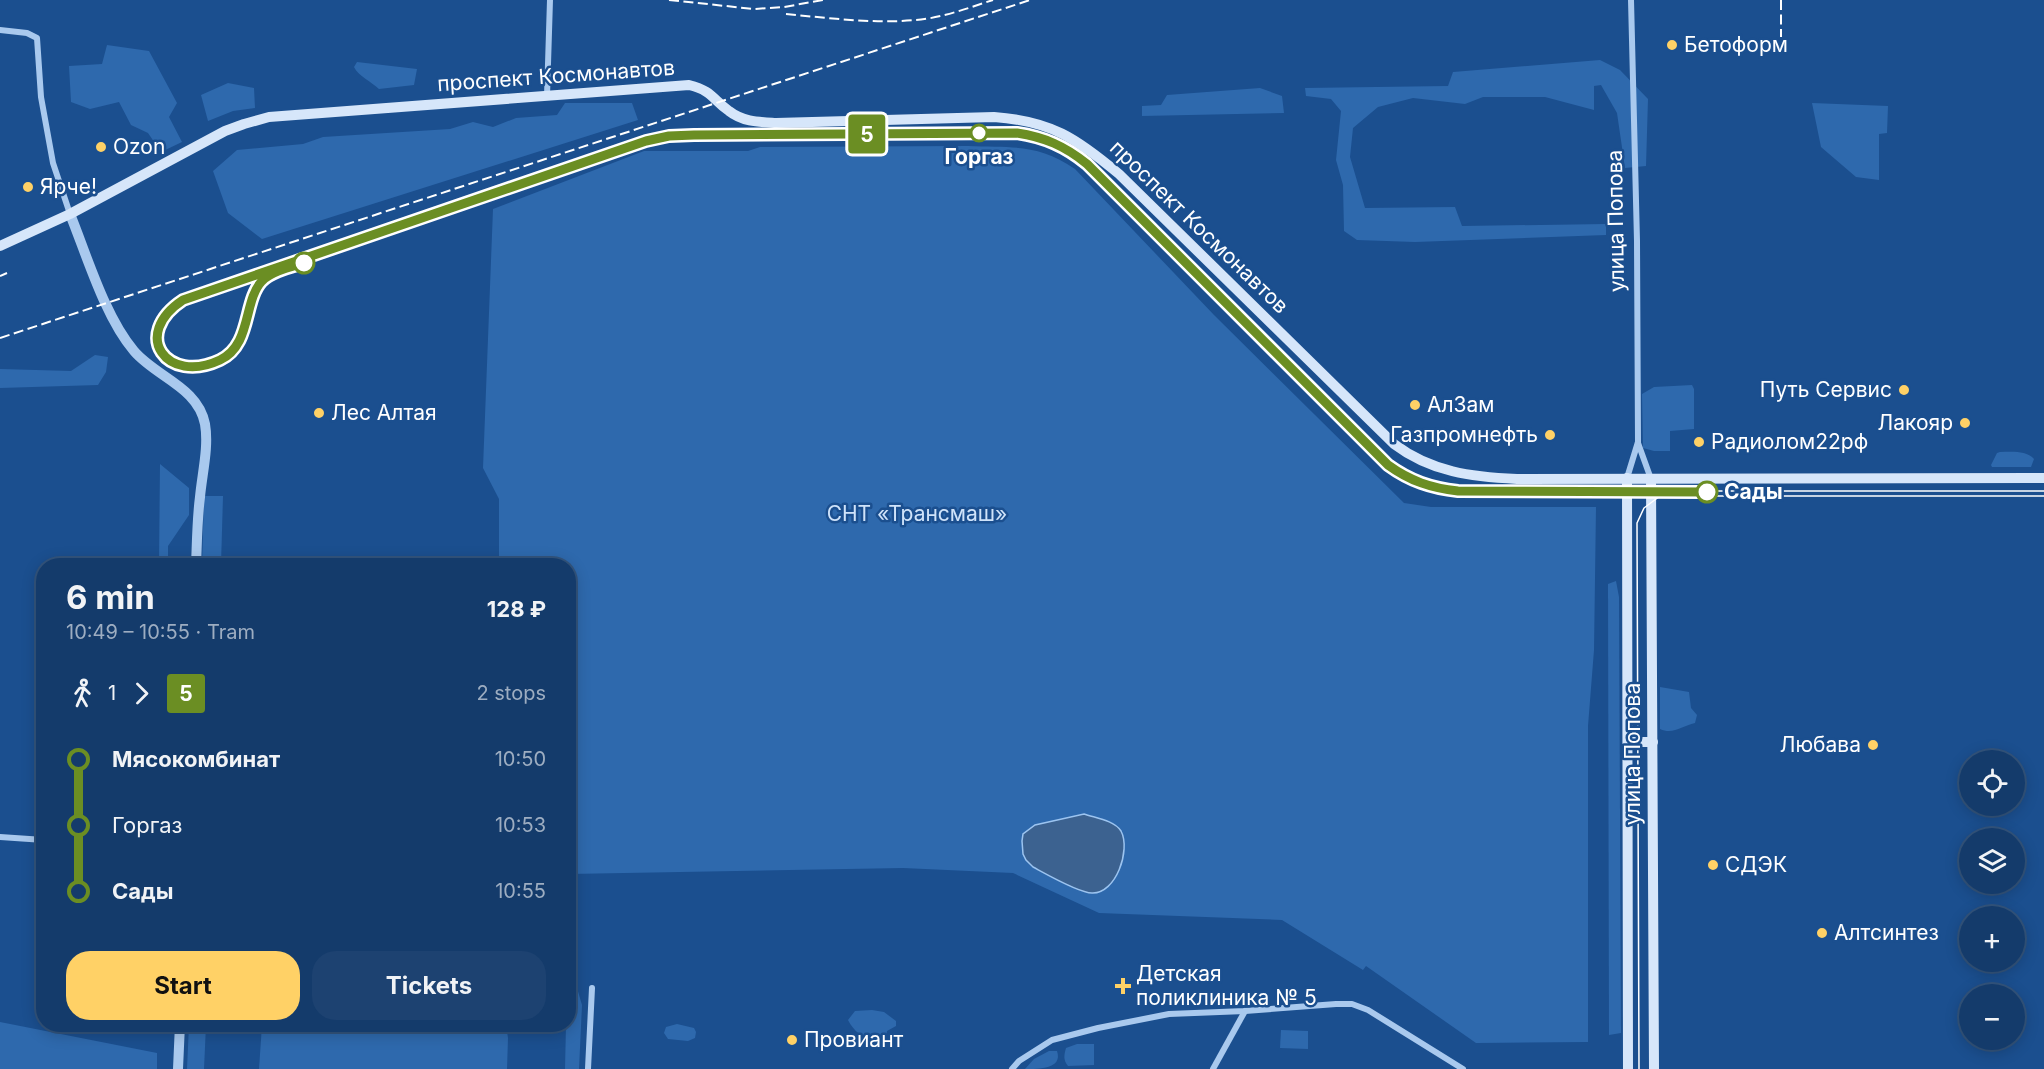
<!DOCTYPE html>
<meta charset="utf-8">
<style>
:root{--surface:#143b6b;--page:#1d4271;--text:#f1f3f6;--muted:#9dadc1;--line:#33557e;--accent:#ffd166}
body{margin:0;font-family:Inter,sans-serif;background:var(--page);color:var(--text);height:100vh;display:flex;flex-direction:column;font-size:22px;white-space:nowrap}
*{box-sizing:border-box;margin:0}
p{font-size:20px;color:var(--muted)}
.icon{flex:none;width:33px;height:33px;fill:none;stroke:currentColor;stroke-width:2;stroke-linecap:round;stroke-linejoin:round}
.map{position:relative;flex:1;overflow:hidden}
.details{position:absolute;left:36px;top:558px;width:540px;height:474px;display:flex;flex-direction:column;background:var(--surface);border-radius:24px;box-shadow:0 3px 15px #0003,0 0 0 2px var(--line)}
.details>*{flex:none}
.badge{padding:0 12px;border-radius:4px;font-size:21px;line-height:39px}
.fabs{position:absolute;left:1959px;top:750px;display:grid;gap:12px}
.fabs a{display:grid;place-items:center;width:66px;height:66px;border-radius:50%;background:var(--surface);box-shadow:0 3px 15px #0003,0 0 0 2px var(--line);font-size:30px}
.map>.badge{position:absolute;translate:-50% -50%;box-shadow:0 0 0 3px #fff}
.legs{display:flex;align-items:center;gap:9px;height:66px;padding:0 30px;font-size:20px}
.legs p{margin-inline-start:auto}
.head{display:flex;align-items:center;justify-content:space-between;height:102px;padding:0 30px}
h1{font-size:33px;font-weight:700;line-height:45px}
.cta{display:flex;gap:12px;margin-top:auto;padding:12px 30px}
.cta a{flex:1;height:69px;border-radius:24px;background:var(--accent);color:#111;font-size:24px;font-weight:700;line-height:69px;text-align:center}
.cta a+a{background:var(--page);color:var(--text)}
ul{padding:0 30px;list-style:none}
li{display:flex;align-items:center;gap:21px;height:66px;font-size:22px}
li i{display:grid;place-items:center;width:9px;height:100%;margin:0 8px;background:currentColor}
li i::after{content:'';width:15px;height:15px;margin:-8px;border:4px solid;border-radius:50%;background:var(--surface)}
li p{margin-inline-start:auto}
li:first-child i{background:linear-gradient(#0000 50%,currentColor 0)}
li:last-child i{background:linear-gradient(currentColor 50%,#0000 0)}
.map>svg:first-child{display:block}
.green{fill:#2e69ad}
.water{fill:#3c6290;stroke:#9cc4f0;stroke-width:1.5}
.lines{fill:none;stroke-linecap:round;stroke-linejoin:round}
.minor{stroke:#a9c9ee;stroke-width:6}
.tertiary{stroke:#a9c9ee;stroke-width:10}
.secondary{stroke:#d6e6fa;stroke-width:10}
.tram{stroke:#fff;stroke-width:1.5}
.rail{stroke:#fff;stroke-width:2;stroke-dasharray:10 4.5;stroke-linecap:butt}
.line-1-casing{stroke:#fff;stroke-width:14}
.line-1{stroke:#6b8e23;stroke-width:9}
.poi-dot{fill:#ffd166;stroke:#1b4f8f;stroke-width:2}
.stop-1-dot{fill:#fff;stroke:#6b8e23;stroke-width:3}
.labels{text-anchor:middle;stroke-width:5;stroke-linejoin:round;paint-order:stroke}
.poi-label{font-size:21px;fill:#fff;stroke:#1b4f8f;text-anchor:start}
.street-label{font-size:21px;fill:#fff;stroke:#1b4f8f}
.stop-label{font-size:21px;font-weight:bold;fill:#fff;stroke:#1b4f8f}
.park-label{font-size:21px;fill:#cfe3fa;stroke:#1b4f8f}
</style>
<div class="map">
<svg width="2044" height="1069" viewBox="0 0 2044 1069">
<rect width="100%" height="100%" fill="#1b4f8f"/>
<g class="green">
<path d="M107 45 149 51 177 103 169 117 182 142 161 152 148 133 131 125 119 102 90 109 71 102 69 66 102 64Z"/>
<path d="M1600 60 1620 70 1648 99 1646 166 1625 168 1617 113 1601 85 1594 86V110L1545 97H1483L1465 104 1413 98 1378 107 1353 128 1350 157 1365 208 1455 207 1462 226 1606 224V235L1415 242 1357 240 1344 231 1343 185 1336 160 1341 111 1331 99 1306 96 1305 88 1448 86 1453 72Z"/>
<path d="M357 62 417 69 414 85 379 89C372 82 358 76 354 67Z"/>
<path d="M228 83 254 88 255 108 233 111 208 121 201 95Z"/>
<path d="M1260 88 1282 96 1284 113 1142 116V106L1161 105 1167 95Z"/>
<path d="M565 103H632L638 120 262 239 228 213 213 171 237 150 303 144 323 137 450 129 473 122 493 127 516 118 557 115Z"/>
<path d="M1812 103 1888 106 1887 133 1879 134V180L1856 177 1821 147Z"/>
<path d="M968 146C1011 148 1038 143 1075 169L1214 315 1404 503 1431 507H1596L1594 650 1588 726V1042L1476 1043 1366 966 1363 970 1282 920 1099 913 1013 873 903 868 569 874 568 566 499 565V499L483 468 493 209 644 151H748L760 147Z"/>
<path d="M95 355 108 357 106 372 98 385 0 388V369L71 371Z"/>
<path d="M1692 385 1694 389V429L1670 431V451H1654L1643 448 1642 394 1654 387Z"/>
<path d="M2000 452C2011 452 2026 450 2034 459L2031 467H1992L1991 465 1997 453Z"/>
<path d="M160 464 189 488V515L168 546V565H159Z"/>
<path d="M204 496H223L221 565 202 566Z"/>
<path d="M1616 581 1619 597 1621 1033 1609 1035 1608 584Z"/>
<path d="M1660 687 1689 692 1691 708 1697 715 1695 723C1682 726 1673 735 1660 729Z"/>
<path d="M569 981H575L582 1005 579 1069H565L566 1025 568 1024Z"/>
<path d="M872 1010 884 1012 896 1021V1026L887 1031 886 1037C870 1045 855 1034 848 1020L855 1011Z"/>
<path d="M0 1022 157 1053V1069H0Z"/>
<path d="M677 1024 694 1028 696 1032 695 1038 688 1041 668 1039 664 1033 666 1027Z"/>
<path d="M189 1025H206L204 1069H187Z"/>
<path d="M262 1025H506L508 1038 507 1069H259Z"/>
<path d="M1281 1030 1308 1031V1049L1280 1048Z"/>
<path d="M1094 1044V1065L1068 1066C1063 1060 1064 1055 1066 1048L1077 1044Z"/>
<path d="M1049 1051H1057C1063 1069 1039 1069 1025 1069L1034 1059Z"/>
</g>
<path class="water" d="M1084 814C1095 818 1114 820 1121 831 1131 850 1116 894 1092 893 1079 893 1046 874 1033 867L1026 860 1023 854 1022 841 1023 834 1035 825Z"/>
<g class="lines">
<g class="minor">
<path d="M0 30 27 33 37 38 41 97 53 163 70 214"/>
<path d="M547 96 550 0"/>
<path d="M1638 443 1651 479"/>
<path d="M1627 478 1638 442 1637 241 1631 0"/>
<path d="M0 837 44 840"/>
<path d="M588 1069 592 988"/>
<path d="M1012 1069 1019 1061 1052 1040 1098 1028 1169 1014 1245 1011 1336 1004H1352L1368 1010 1463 1069"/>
<path d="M1213 1069 1245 1011"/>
</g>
<g class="tertiary">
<path d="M70 214C87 256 105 317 134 351 156 377 198 387 205 424 209 447 202 474 200 497 197 520 197 543 196 566"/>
<path d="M178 1069 180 1024"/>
</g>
<g class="secondary">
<path d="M0 246 70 214 225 131 244 124 269 117 689 85C713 91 712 99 729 111 743 122 759 122 776 123L994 117C1051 121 1076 138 1119 174L1394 444C1431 472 1472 477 1517 479L2044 478"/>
<path d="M1627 478 1628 1069"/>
<path d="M1651 479 1654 1069"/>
<path d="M1628 742H1653"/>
</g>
<g class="tram">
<path d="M2044 491H1458C1431 488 1410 481 1388 465L1087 164C1065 146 1044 137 1017 133L694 135 669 137 646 141 183 300C128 336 170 387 221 360 250 344 243 306 261 283 263 279 268 277 272 275L647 146 670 141 694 140 1016 138C1042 142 1063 150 1084 167L1385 468C1408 485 1430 493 1457 496H2044"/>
<path d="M1639 1069 1637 523 1644 508 1660 496"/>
</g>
<g class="rail">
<path d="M669 0 754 9 784 7 823 0"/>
<path d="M1781 0V37"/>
<path d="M786 14C829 18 873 24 916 20 942 18 968 8 993 0"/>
<path d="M0 276 7 273"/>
<path d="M0 338 1030 0"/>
</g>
</g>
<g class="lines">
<defs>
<path id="line-1" d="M304 263C291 267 272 271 262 281 243 301 252 345 220 360 167 385 130 335 183 300L646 141 669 136 694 135 1017 133C1044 137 1065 146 1087 164L1388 465C1410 481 1431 488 1458 491L1707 492"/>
</defs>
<use href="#line-1" class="line-1-casing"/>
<use href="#line-1" class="line-1"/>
</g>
<g class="poi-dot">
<circle cx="1672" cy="45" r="6"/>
<circle cx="101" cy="147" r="6"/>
<circle cx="28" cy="187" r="6"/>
<circle cx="1904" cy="390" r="6"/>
<circle cx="1415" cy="405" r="6"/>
<circle cx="319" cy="413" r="6"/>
<circle cx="1965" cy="423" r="6"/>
<circle cx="1550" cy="435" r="6"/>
<circle cx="1699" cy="442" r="6"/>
<circle cx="1873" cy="745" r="6"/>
<circle cx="1713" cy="865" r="6"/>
<circle cx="1822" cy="933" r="6"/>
<path d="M1120 977h6v6h6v6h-6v6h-6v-6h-6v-6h6z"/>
<circle cx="792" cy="1040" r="6"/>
</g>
<g class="stop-1-dot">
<circle cx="979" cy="133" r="8"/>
<circle cx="304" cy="263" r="10"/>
<circle cx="1707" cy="492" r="10"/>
</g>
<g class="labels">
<g class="poi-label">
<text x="1684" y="52">Бетоформ</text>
<text x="113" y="154">Ozon</text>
<text x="40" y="194">Ярче!</text>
<text x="1892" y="397" text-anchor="end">Путь Сервис</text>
<text x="1427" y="412">АлЗам</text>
<text x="331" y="420">Лес Алтая</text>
<text x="1953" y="430" text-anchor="end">Лакояр</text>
<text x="1538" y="442" text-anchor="end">Газпромнефть</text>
<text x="1711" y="449">Радиолом22рф</text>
<text x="1861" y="752" text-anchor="end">Любава</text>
<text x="1725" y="872">СДЭК</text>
<text x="1834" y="940">Алтсинтез</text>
<text x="1136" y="981">Детская<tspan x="1136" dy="24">поликлиника № 5</tspan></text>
<text x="804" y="1047">Провиант</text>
</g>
<g class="street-label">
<text transform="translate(556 76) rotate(-4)" y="7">проспект Космонавтов</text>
<text transform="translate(1616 221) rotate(-91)" y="7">улица Попова</text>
<text transform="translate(1199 227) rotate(44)" y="7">проспект Космонавтов</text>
<text transform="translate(1633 754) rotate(-90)" y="7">улица Попова</text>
</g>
<g class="stop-label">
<text x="979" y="164">Горгаз</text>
<text x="1724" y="499" text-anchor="start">Сады</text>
</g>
<g class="park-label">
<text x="917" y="521">СНТ «Трансмаш»</text>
</g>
</g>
</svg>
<div class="fabs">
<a><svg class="icon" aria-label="locate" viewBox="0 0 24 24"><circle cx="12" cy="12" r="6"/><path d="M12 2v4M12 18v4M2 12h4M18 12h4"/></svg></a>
<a><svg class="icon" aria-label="layers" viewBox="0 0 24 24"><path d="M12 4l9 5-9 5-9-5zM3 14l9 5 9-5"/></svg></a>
<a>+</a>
<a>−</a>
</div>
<b class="badge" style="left:867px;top:134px;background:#6b8e23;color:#fff">5</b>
<section class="details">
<div class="head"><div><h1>6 min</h1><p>10:49 – 10:55 · Tram</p></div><b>128 ₽</b></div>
<div class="legs"><svg class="icon" aria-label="walk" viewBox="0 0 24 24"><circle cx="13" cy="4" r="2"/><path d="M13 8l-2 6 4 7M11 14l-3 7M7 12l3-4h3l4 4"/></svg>1<svg class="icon" aria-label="forward" viewBox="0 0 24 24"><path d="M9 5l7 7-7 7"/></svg><b class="badge" style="background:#6b8e23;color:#fff">5</b><p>2 stops</p></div>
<ul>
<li><i style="color:#6b8e23"></i><b>Мясокомбинат</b><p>10:50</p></li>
<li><i style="color:#6b8e23"></i><span>Горгаз</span><p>10:53</p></li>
<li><i style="color:#6b8e23"></i><b>Сады</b><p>10:55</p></li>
</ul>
<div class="cta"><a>Start</a><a>Tickets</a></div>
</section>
</div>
